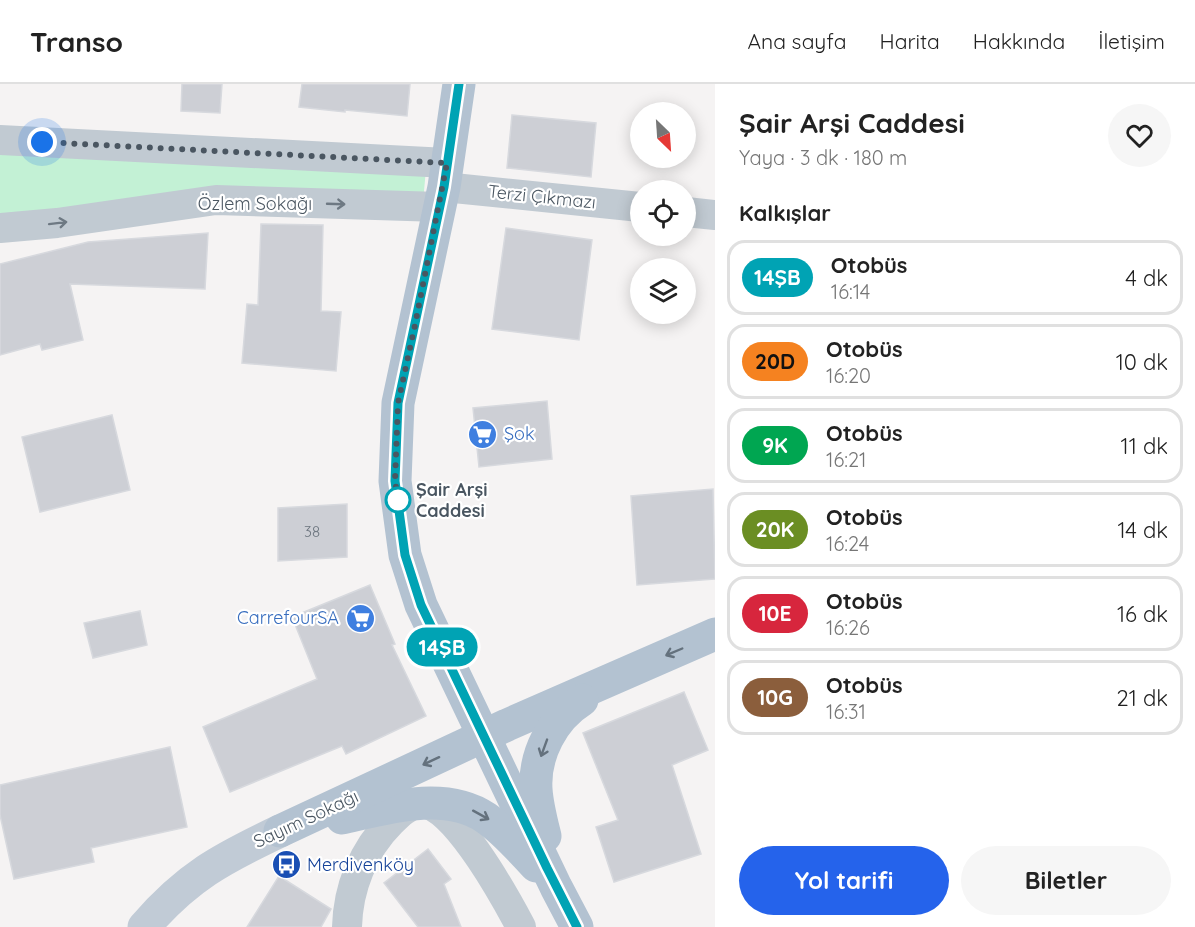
<!DOCTYPE html>
<html lang="tr">
<meta charset="utf-8">
<style>
:root{--surface:#fff;--page:#f6f6f6;--text:#222;--muted:#767676;--line:#e0e0e0;--accent:#2563eb}
body{margin:0;font-family:Quicksand,sans-serif;background:var(--page);color:var(--text);height:100vh;display:flex;flex-direction:column;font-size:22px;white-space:nowrap}
*{box-sizing:border-box;margin:0}
p{font-size:20px;color:var(--muted)}
.icon{flex:none;width:33px;height:33px;fill:none;stroke:currentColor;stroke-width:2;stroke-linecap:round;stroke-linejoin:round}
.map{position:relative;flex:1;overflow:hidden}
.details{display:flex;flex-direction:column;background:var(--surface);width:480px}
.details>*{flex:none}
.badge{padding:0 12px;border-radius:20px;font-size:21px;line-height:39px}
.needle{width:39px;rotate:155deg}
.controls{position:absolute;left:630px;top:18px;display:grid;gap:12px}
.controls a{display:grid;place-items:center;width:66px;height:66px;border-radius:50%;background:var(--surface);box-shadow:0 3px 15px #0003;font-size:30px}
.you{position:absolute;width:30px;height:30px;margin:-15px;border:4px solid #fff;border-radius:50%;background:#1a73e8;box-shadow:0 0 0 9px #1a73e833}
.map>.badge{position:absolute;translate:-50% -50%;box-shadow:0 0 0 3px #fff}
h2{padding:0 24px;font-size:22px;line-height:54px}
.round{display:grid;place-items:center;flex:none;width:63px;height:63px;border-radius:32px;background:var(--page)}
.head{display:flex;align-items:center;justify-content:space-between;height:102px;padding:0 24px}
h1{font-size:28px;font-weight:800;line-height:45px}
.cta{display:flex;gap:12px;margin-top:auto;padding:12px 24px}
.cta a{flex:1;height:69px;border-radius:36px;background:var(--accent);color:#fff;font-size:24px;font-weight:800;line-height:69px;text-align:center}
.cta a+a{background:var(--page);color:var(--text)}
ul{padding:0;list-style:none}
li{display:flex;align-items:center;gap:18px;height:75px;margin:0 12px 9px;padding:0 12px;border:3px solid var(--line);border-radius:18px}
li div{flex:1}
li b{display:block;font-size:22px}
li em{font-style:normal}
li .badge{min-width:66px;font-weight:700;text-align:center}
header{display:flex;align-items:center;gap:36px;box-sizing:border-box;height:84px;padding:0 30px;background:var(--surface);border-bottom:2px solid var(--line)}
header strong{font-size:28px}
nav{display:flex;gap:33px;margin-inline-start:auto;font-size:21px}
main{display:flex;flex:1;min-height:0}
.map>svg:first-child{display:block}
.green{fill:#c3f1d5}
.building{fill:#cdcfd5;stroke:#d7d9de;stroke-width:1.5}
.lines{fill:none;stroke-linecap:round;stroke-linejoin:round}
.street{stroke:#c1cad2;stroke-width:30}
.secondary{stroke:#c1cbd6;stroke-width:33}
.primary{stroke:#b3c2d1;stroke-width:33}
.oneway{stroke:#6e7983}
.oneway2{stroke:#64717d}
.line-casing{stroke:#fff;stroke-width:14}
.line{stroke:#00a3b4;stroke-width:9}
.walk{stroke:#4a5661;stroke-width:6;stroke-dasharray:0 10.8}
.stop-dot{fill:#fff;stroke:#00a3b4;stroke-width:3}
.labels{text-anchor:middle;stroke-width:4.5;stroke-linejoin:round;paint-order:stroke}
.number-label{font-size:15px;fill:#6b747e}
.street-label{font-size:18px;fill:#4a5661;stroke:#fff}
.shop-label{font-size:18px;fill:#366cbe;stroke:#fff;text-anchor:start}
.stop-label{font-size:18px;font-weight:bold;fill:#4a5661;stroke:#fff;text-anchor:start}
.transit-label{font-size:18px;fill:#164399;stroke:#fff;text-anchor:start}
</style>
<header>
<strong>Transo</strong>
<nav><a>Ana sayfa</a><a>Harita</a><a>Hakkında</a><a>İletişim</a></nav>
</header>
<main>
<div class="map">
<svg width="715" height="843" viewBox="0 0 715 843">
<rect width="100%" height="100%" fill="#f5f3f3"/>
<path class="green" d="M0 60 426 85 423 118 0 133Z"/>
<g class="building">
<path d="M182 0H222L220 29 181 27Z"/>
<path d="M302 0H410L407 32 345 26V28L299 23Z"/>
<path d="M512 31 596 39 591 93 507 84Z"/>
<path d="M261 140 323 141 321 227 341 228 336 287 242 279 247 220 258 221Z"/>
<path d="M506 144 592 156 579 256 492 245Z"/>
<path d="M208 149 205 205 70 200 83 256 42 266 40 260 0 271V180L88 158Z"/>
<path d="M547 317 552 375 479 383 473 324Z"/>
<path d="M112 331 130 406 40 428 22 353Z"/>
<path d="M713 405 715 495 637 501 631 412Z"/>
<path d="M347 420V473L278 477V424Z"/>
<path d="M370 501 395 560 392 561 426 632 346 670 342 662 230 708 203 643 317 595 292 533Z"/>
<path d="M140 527 147 561 93 574 84 539Z"/>
<path d="M684 608 708 666 672 681 701 770 614 798 596 743 618 736 583 649Z"/>
<path d="M170 663 187 743 91 764 94 778 14 795 0 731V701Z"/>
<path d="M428 765 451 795 444 800 461 843H418L384 799Z"/>
<path d="M279 792 331 825 321 843H247Z"/>
</g>
<g class="lines">
<g class="street">
<path d="M0 56 447 79"/>
<path d="M444 103 640 123"/>
<path d="M686 128 715 131"/>
<path d="M0 144 57 139 216 116 440 123"/>
<path d="M428 720C461 733 504 811 521 843"/>
<path d="M347 843C348 804 363 766 391 738 399 730 407 722 418 720"/>
</g>
<path class="secondary" d="M144 843C187 793 221 775 280 747"/>
<g class="primary">
<path d="M459 0 444 103 398 319 395 397 405 471 421 521 556 803 577 843"/>
<path d="M342 734C386 724 445 706 486 734 505 747 521 766 536 782"/>
<path d="M280 747 507 641 715 550"/>
<path d="M545 752C541 736 537 721 536 705 534 670 553 634 582 616"/>
</g>
</g>
<defs><path id="oneway-shaft" d="M-6 0H5M1.5-3L5.5 0L1.5 3" fill="none" stroke-width="1.6" stroke-linecap="round" stroke-linejoin="round" transform="scale(1.5)"/></defs>
<g class="oneway">
<use href="#oneway-shaft" transform="translate(336 120) rotate(2)"/>
<use href="#oneway-shaft" transform="translate(58 139) rotate(-7)"/>
</g>
<g class="oneway2">
<use href="#oneway-shaft" transform="translate(674 568) rotate(157)"/>
<use href="#oneway-shaft" transform="translate(544 664) rotate(110)"/>
<use href="#oneway-shaft" transform="translate(431 677) rotate(155)"/>
<use href="#oneway-shaft" transform="translate(481 731) rotate(29)"/>
</g>
<g class="lines">
<defs>
<path id="line" d="M459 0 444 103 398 319 395 397 405 471 421 521 547 784 577 843"/>
</defs>
<use href="#line" class="line-casing"/>
<use href="#line" class="line"/>
<path class="walk" d="M42 58 447 79 415 241 398 319 395 397 398 416"/>
</g>
<defs>
<symbol id="supermarket-disc" viewBox="-11 -11 22 22"><circle r="9.5" fill="#3f7fe0" stroke="#fff"/><path d="M-6-5.5h2.5l.6 2H6L4.5 2H-2.5L-4.4-4H-6ZM-1.5 3.2a1.3 1.3 0 1 0 .1 0ZM3 3.2a1.3 1.3 0 1 0 .1 0Z" fill="#fff"/></symbol>
<symbol id="bus-disc" viewBox="-11 -11 22 22"><circle r="9.5" fill="#1a4fb4" stroke="#fff"/><path d="M-5-6H5V4H4V6H2V4H-2V6H-4V4H-5ZM-3.5-4V0h7V-4ZM-3.5 1.2v1.5H-2V1.2ZM2 1.2v1.5H3.5V1.2Z" fill="#fff"/></symbol>
</defs>
<g fill-rule="evenodd">
<use href="#supermarket-disc" x="466" y="334" width="33" height="33"/>
<use href="#supermarket-disc" x="344" y="518" width="33" height="33"/>
<use href="#bus-disc" x="270" y="764" width="33" height="33"/>
</g>
<circle class="stop-dot" cx="398" cy="416" r="12"/>
<g class="labels">
<g class="number-label">
<text x="312" y="453">38</text>
</g>
<g class="street-label">
<text transform="translate(542 113) rotate(6)" y="6">Terzi Çıkmazı</text>
<text x="255" y="126">Özlem Sokağı</text>
<text transform="translate(306 735) rotate(-25)" y="6">Sayım Sokağı</text>
</g>
<g class="shop-label">
<text x="504" y="356">Şok</text>
<text x="339" y="540" text-anchor="end">CarrefourSA</text>
</g>
<g class="stop-label">
<text x="416" y="412">Şair Arşi<tspan x="416" dy="21">Caddesi</tspan></text>
</g>
<g class="transit-label">
<text x="307" y="787">Merdivenköy</text>
</g>
</g>
</svg>
<div class="controls">
<a><svg class="needle" viewBox="-14 -14 28 28"><path d="M0-13l5 13h-10z" fill="#e53935"/><path d="M0 13l5-13h-10z" fill="#767676"/></svg></a>
<a><svg class="icon" aria-label="locate" viewBox="0 0 24 24"><circle cx="12" cy="12" r="6"/><path d="M12 2v4M12 18v4M2 12h4M18 12h4"/></svg></a>
<a><svg class="icon" aria-label="layers" viewBox="0 0 24 24"><path d="M12 4l9 5-9 5-9-5zM3 14l9 5 9-5"/></svg></a>
</div>
<div class="you" style="left:42px;top:58px"></div>
<b class="badge" style="left:442px;top:563px;background:#00a3b4;color:#fff">14ŞB</b>
</div>
<section class="details">
<div class="head"><div><h1>Şair Arşi Caddesi</h1><p>Yaya · 3 dk · 180 m</p></div><a class="round"><svg class="icon" aria-label="heart" viewBox="0 0 24 24"><path d="M12 20l-8-8c-3-5 5-10 8-4 3-6 11-1 8 4z"/></svg></a></div>
<h2>Kalkışlar</h2>
<ul>
<li><span class="badge" style="background:#00a3b4;color:#fff">14ŞB</span><div><b>Otobüs</b><p>16:14</p></div><em>4 dk</em></li>
<li><span class="badge" style="background:#f58220;color:#111">20D</span><div><b>Otobüs</b><p>16:20</p></div><em>10 dk</em></li>
<li><span class="badge" style="background:#00a651;color:#fff">9K</span><div><b>Otobüs</b><p>16:21</p></div><em>11 dk</em></li>
<li><span class="badge" style="background:#6b8e23;color:#fff">20K</span><div><b>Otobüs</b><p>16:24</p></div><em>14 dk</em></li>
<li><span class="badge" style="background:#d7263d;color:#fff">10E</span><div><b>Otobüs</b><p>16:26</p></div><em>16 dk</em></li>
<li><span class="badge" style="background:#8b5e3c;color:#fff">10G</span><div><b>Otobüs</b><p>16:31</p></div><em>21 dk</em></li>
</ul>
<div class="cta"><a>Yol tarifi</a><a>Biletler</a></div>
</section>
</main>
